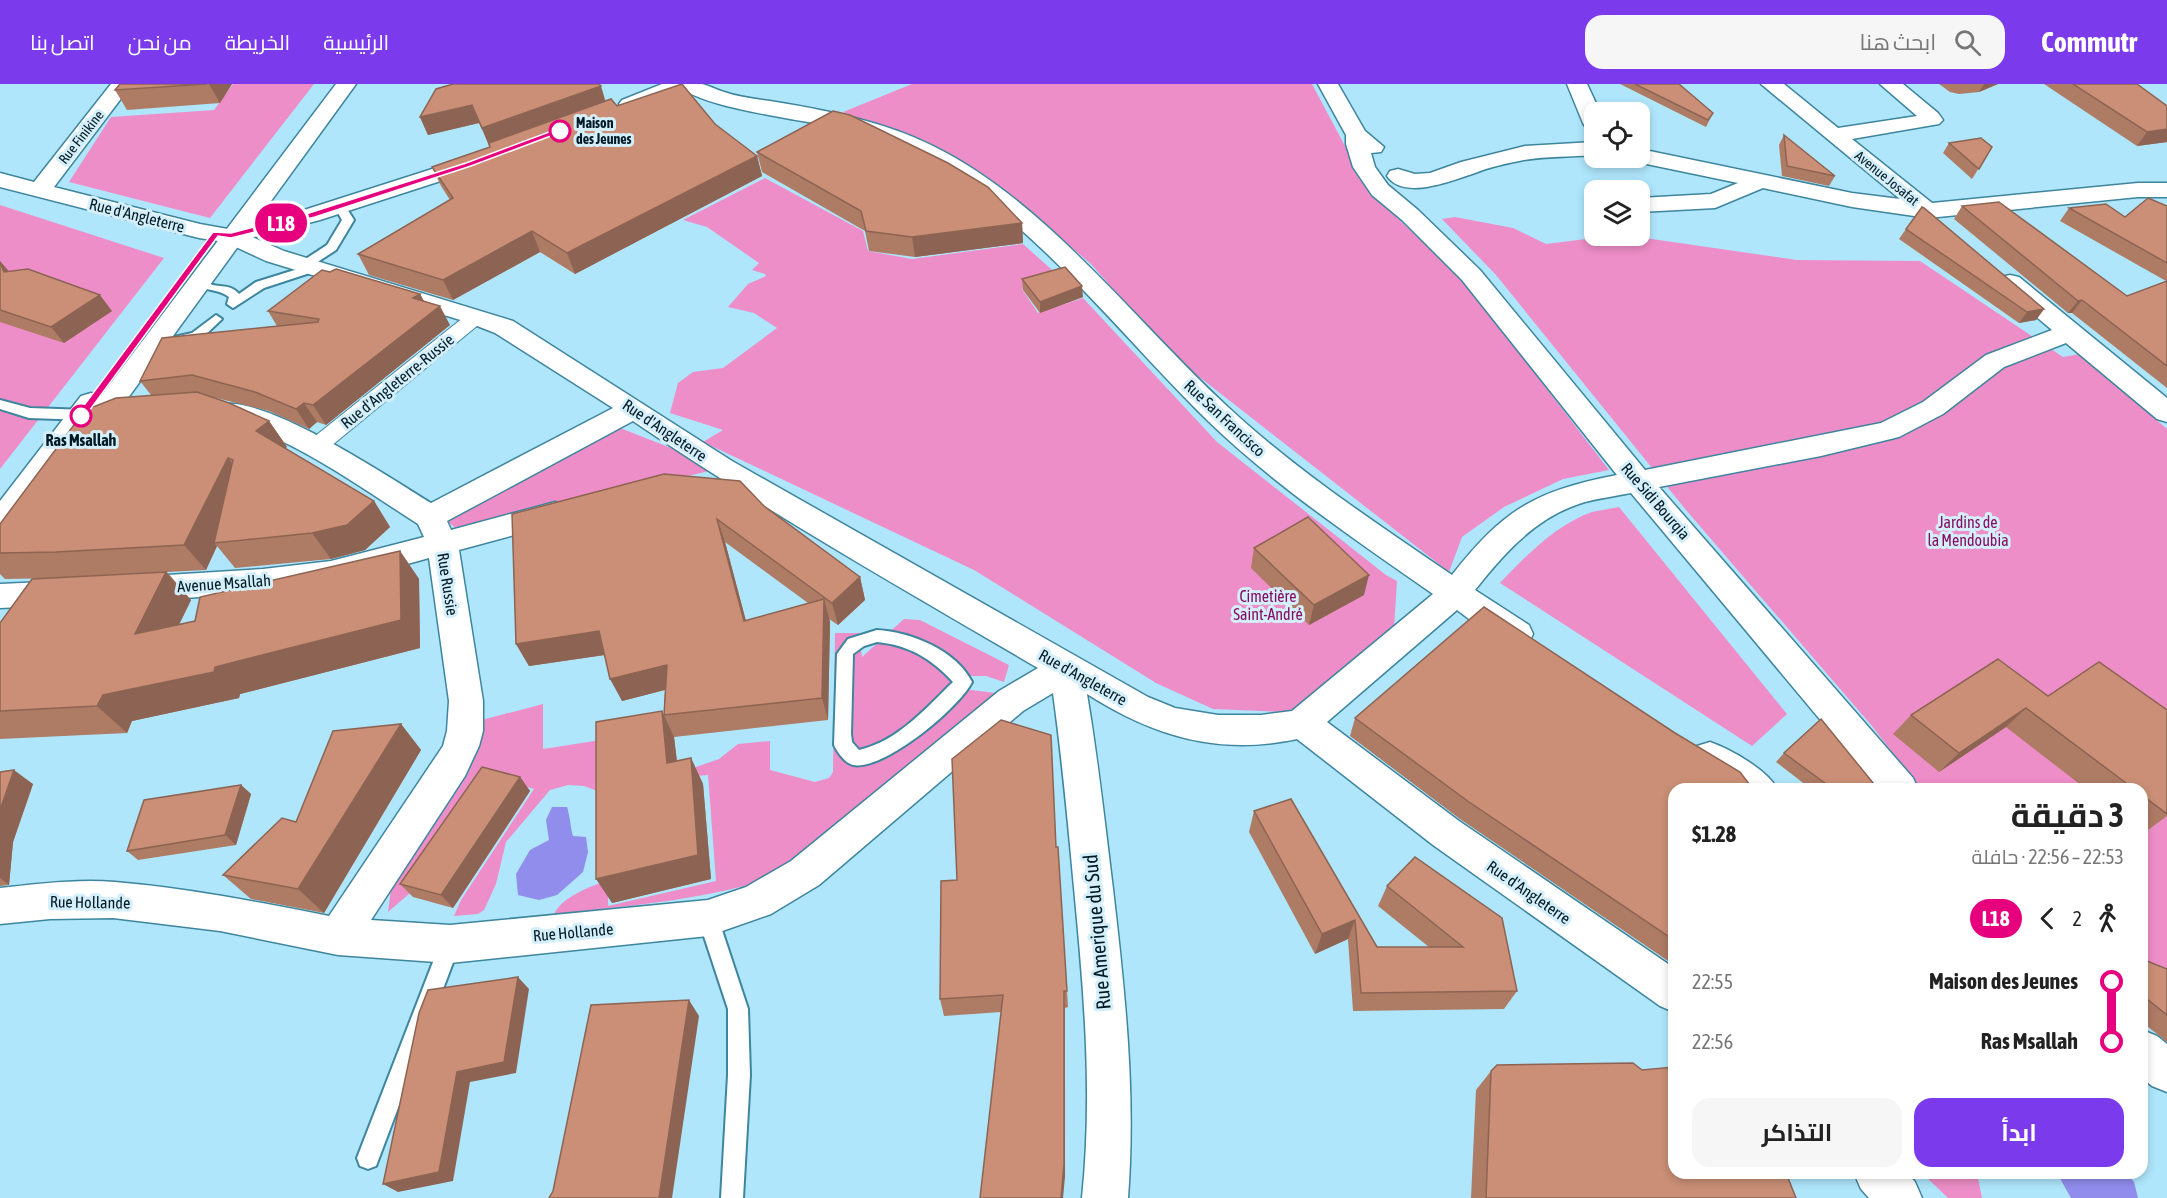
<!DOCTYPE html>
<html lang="ar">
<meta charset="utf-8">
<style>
:root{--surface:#fff;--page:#f6f6f6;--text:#222;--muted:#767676;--accent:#7c3aed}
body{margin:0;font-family:"Asap Condensed",Cairo,sans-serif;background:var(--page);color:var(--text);direction:rtl;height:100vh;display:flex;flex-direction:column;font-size:22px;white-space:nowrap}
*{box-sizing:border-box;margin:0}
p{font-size:20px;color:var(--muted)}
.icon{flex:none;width:33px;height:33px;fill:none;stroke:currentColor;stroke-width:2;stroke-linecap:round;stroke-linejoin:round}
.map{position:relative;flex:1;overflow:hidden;direction:ltr}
.drawer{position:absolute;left:1668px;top:699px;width:480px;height:396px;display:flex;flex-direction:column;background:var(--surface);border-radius:18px;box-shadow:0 3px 9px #0003;direction:rtl}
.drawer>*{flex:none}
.badge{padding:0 12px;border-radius:20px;font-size:21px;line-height:39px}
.buttons{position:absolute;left:1584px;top:18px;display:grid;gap:12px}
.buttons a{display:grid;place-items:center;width:66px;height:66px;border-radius:12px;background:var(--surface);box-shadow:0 3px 9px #0003;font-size:30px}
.map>.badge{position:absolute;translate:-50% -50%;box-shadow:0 0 0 3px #fff}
.legs{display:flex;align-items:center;gap:9px;height:66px;padding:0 24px;font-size:20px}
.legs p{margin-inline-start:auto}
.head{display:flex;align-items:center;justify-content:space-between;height:102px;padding:0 24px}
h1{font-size:33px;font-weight:700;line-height:45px}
.primary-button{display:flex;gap:12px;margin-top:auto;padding:12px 24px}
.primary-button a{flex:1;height:69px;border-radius:18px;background:var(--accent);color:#fff;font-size:24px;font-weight:700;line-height:69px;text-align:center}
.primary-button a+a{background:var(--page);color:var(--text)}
ul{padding:0 24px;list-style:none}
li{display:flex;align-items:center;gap:21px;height:60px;font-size:22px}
li i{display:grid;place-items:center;width:9px;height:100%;margin:0 8px;background:currentColor}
li i::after{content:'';width:15px;height:15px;margin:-8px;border:4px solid;border-radius:50%;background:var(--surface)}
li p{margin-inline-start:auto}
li:first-child i{background:linear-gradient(#0000 50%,currentColor 0)}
li:last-child i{background:linear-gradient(currentColor 50%,#0000 0)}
header{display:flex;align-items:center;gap:36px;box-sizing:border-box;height:84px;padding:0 30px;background:var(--accent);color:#fff}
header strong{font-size:28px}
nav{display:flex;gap:33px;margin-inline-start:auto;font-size:21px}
.search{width:420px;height:54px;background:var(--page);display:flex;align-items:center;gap:15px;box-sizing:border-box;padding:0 21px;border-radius:18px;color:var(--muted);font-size:22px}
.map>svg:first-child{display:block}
.green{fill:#ee8ec8}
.water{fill:#918ded}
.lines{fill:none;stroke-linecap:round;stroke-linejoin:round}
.service-casing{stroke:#3e859e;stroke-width:4}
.pedestrian-casing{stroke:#3e859e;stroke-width:2}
.minor-casing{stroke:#3e859e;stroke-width:3}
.tertiary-casing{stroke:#3e859e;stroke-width:3}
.secondary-casing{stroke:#3e859e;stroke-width:3}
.service{fill:#fff;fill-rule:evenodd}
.pedestrian{fill:#fff;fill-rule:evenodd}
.minor{fill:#fff;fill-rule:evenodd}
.tertiary{fill:#fff;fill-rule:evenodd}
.secondary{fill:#fff;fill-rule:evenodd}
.wall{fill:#ae7b65;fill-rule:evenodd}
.shaded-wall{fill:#8d6453}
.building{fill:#ca8f76;stroke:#8d6453;stroke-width:1.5}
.line-1{fill:#e6007e;stroke:#fff;stroke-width:1.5}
.stop-1-dot{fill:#fff;stroke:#e6007e;stroke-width:3}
.labels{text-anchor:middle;stroke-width:6;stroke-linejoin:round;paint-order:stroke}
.far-stop-label{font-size:14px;font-weight:bold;fill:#001a24;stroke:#d4effa;text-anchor:start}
.far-street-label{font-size:14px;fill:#001a24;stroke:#d4effa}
.street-label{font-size:16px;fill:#001a24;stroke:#d4effa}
.stop-label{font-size:16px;font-weight:bold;fill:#001a24;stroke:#d4effa}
.park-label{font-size:16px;fill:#850c62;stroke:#d4effa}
.near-street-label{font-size:20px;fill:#001a24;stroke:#d4effa}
</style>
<header>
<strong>Commutr</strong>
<div class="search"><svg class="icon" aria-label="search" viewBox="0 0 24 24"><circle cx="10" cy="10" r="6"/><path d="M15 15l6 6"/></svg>ابحث هنا</div>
<nav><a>الرئيسية</a><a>الخريطة</a><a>من نحن</a><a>اتصل بنا</a></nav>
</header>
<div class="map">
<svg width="2167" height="1114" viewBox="0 0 2167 1114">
<rect width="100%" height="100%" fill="#afe6fc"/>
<g class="green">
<path d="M233 0H314L210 134 69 98 111 33 214 26Z"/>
<path d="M912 0H1312L1370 109 1461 193 1609 386 1563 395 1504 423 1462 453 1449 488 1170 270 1091 180 986 92 941 65 843 28Z"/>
<path d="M765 94 863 147 868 167 912 175 1023 160 1061 194 1022 205 1038 229 1083 214 1217 358 1386 491 1397 497 1394 545 1301 624 1283 628 1213 625 1156 599 974 486 703 358 723 346 670 329 678 299 693 288 723 284 777 244 754 229 728 223 748 200 766 192 765 190 752 186 759 179 707 143 683 136Z"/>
<path d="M0 121 164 174 0 385Z"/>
<path d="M1455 133 1513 144 1546 160 1610 152H1631L1797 176 1920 177 2063 273 2080 270 2167 345V905L2142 894V705H1920L1872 642 1686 426 1496 191 1442 135Z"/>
<path d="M615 342 722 384 458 446 447 437Z"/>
<path d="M1619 423 1787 630 1752 662 1500 499C1526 472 1555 441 1592 428 1600 426 1610 425 1619 423Z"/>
<path d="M904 535 920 536 1009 581 1004 598 986 592H956L954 604 996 609 977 632 769 795C699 817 626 822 554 830 563 812 590 803 608 796V822L716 797 708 691 696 692V683L719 675 738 660 770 657V686L815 698 829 694 833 688 835 549H859L862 573Z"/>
<path d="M543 620V665L601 656 600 708 584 702 568 701 550 706 506 758 496 800 484 826 478 830 454 832 461 816 534 705 489 692 410 809 388 828 393 790 474 638Z"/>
<path d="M1922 1089H1977L1982 1114H1948Z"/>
</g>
<g class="water">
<path d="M552 723H567C570 732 571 747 573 752L586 753 588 768 583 788 557 811 539 816 518 811 516 790 530 766 549 756 546 736Z"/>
<path d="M2057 1089H2127L2134 1098 2138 1114H2071Z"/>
</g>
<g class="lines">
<defs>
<g id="service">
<path d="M340 119 344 120 354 136 336 166 316 179 321 183 319 186 264 204 233 224 227 220 229 213C218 204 204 208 194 199L196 192C204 191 202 193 207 198 215 205 229 198 239 210L256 198 301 184 299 181 301 178 327 161 342 136 334 122Z"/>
<path d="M216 231 222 235 201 255 179 260 172 256 174 253 192 249Z"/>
<path d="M0 316 30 324 87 326 94 331 87 336 29 334 0 325Z"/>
<path d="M877 546C911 548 956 566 972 598 959 624 884 687 853 681 845 679 837 668 834 661L837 570 848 555ZM877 558C909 561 932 575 953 598 925 625 898 657 859 666L852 658 851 650 853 570 864 562Z"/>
<path d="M708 825 715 828 718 834 748 925 750 991 743 1114H721L728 991V925L698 834 701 828Z"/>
<path d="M450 851 457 853 460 860 379 1074 376 1082 368 1085 360 1082 357 1074 440 860 443 853Z"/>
</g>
<path id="pedestrian" d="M476 227 483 229 486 233 483 237 325 367 317 369 309 367 306 362 309 357 469 229Z"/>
<g id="minor">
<path d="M111 0H132L54 103 200 140 239 147 284 167 513 237 732 377 1148 613 1175 624 1218 631H1261L1292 627 1433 510C1356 456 1275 402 1207 336 1140 270 1081 197 1010 136 986 116 962 95 935 80 909 65 881 54 852 47 818 37 695 25 678 0 685 0 694 0 701 0 709 1 716 6 724 8 739 13 754 15 770 17 825 26 883 37 933 62 1046 117 1137 240 1229 324 1297 387 1376 439 1452 491 1504 425 1535 407 1617 391L1462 196 1402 136 1372 111 1353 83 1346 60V51L1318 0H1338L1365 47 1384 63 1381 68 1371 69 1375 83 1388 101 1418 126 1480 186 1645 386 1881 339 1923 318 1986 271 2052 246 2001 203 1998 198 2001 193 2010 191 2019 193 2167 314V338L2157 335 2066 259 2004 283 1943 330 1899 353 1821 372 1659 403 1913 694 1918 705H1878L1631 409C1616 412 1600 414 1585 418 1537 432 1505 468 1475 506L1529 541 1533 550 1529 559C1503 567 1477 540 1457 526L1327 638 1459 737 1674 884V928L1660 922 1433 761 1297 655C1218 672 1153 652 1087 610 1098 675 1105 740 1113 805 1125 908 1136 1010 1128 1114H1082C1093 1010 1084 908 1074 804 1068 739 1062 674 1053 609L1023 627 819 801 771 830 708 852 450 879 338 871 220 847 113 834 50 835 0 840V804C38 800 77 795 115 798 187 804 258 818 329 832L443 662 447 647 449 617 429 474 331 501 263 509 135 517 124 513 119 505 124 497 135 493 263 485 331 477 424 453 418 440C371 410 325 377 275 354 261 348 224 338 217 327L221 321C263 309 392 395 431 419L613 324 495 249 467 238 266 177 225 158 199 154 0 103V89L34 98ZM633 337C764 426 901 504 1038 584L999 607 791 777 746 803 708 816 450 841 371 836 465 692 479 662 483 647V617L459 466 566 437 570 429 566 421 555 418 451 446 447 437Z"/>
<path d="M1567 0H1587L1600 28H1594V45L1586 44 1583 39Z"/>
<path d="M1761 0H1784L1838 44 1917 32 1880 0H1903L1938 29 1943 36 1939 40 1852 55 1932 119 2138 99H2167V113H2138L1928 134 1852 123 1763 104 1715 124 1640 128V114L1711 110 1738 99 1632 77 1630 74H1640V65L1852 109 1900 115Z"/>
<path d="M1594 58V71C1571 73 1547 72 1524 76 1508 79 1490 83 1475 89 1453 96 1404 117 1387 92L1390 87 1398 85 1415 90 1430 89 1461 78 1525 62Z"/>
<path d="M65 497 76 501 81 509 76 517 65 521 0 524V500Z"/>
<path d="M1710 658C1730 665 1768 686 1777 705H1730L1697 684 1692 673 1697 662Z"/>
<path d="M2142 946 2157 952 2167 960V1008L2152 1002 2142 994Z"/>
<path d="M1854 1089H1907L1915 1098 1922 1114H1869L1861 1105Z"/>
</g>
<g id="tertiary">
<path d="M662 0H690L687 4 636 24 629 26 622 24 619 20 622 16Z"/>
<path d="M479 70 487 72 490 77 487 82 320 136 231 159 223 157 219 152 223 147 304 126Z"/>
</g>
<path id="secondary" d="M336 0H356L96 358 86 360 76 358 11 447 0 450V417L81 312 91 309 101 312Z"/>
</defs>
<use href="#service" class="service-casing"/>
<use href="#pedestrian" class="pedestrian-casing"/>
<use href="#minor" class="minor-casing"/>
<use href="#tertiary" class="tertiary-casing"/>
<use href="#secondary" class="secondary-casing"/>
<use href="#service" class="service"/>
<use href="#pedestrian" class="pedestrian"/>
<use href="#minor" class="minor"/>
<use href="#tertiary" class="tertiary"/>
<use href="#secondary" class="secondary"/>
</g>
<g class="wall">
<path d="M120 0H232L220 19 127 26 115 6Z"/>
<path d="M1620 0H1679L1713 29 1706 43Z"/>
<path d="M1939 0H1998L1979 8 1959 10 1950 8Z"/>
<path d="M2044 0H2137L2167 22V58L2137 62Z"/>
<path d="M606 17 617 22 715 40 757 72 762 92 575 190 540 168 453 216 369 191 358 170 450 116 441 102 432 83 490 63 479 39 428 51 420 33Z"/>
<path d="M1784 51 1835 92 1829 102 1782 92 1779 61Z"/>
<path d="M1949 59 1992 63 1972 95 1943 69Z"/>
<path d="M757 68 1022 139 1023 159 915 173 869 167 865 147 762 88Z"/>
<path d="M1962 122 2127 212 2166 197 2060 137 2069 124 2125 133 2167 122V304L2072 229H2068L1954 135Z"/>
<path d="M1906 145 2044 225 2036 236 2019 239 1899 155Z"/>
<path d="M0 177 9 188 112 227 64 259 0 238Z"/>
<path d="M1022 195 1083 213 1040 229 1023 206Z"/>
<path d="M420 210 424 217 450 241 326 341 317 338 309 345 269 327 204 311 269 337 287 363 285 364 374 417 390 443 365 466 331 475 235 484 217 462 206 486 167 488 191 516 179 541 195 537 400 467 419 495 420 564 240 610 239 614 132 637 127 649 0 655V539L63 494 5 495 0 490V440L151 311 140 297 277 242 268 227Z"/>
<path d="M764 422 860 493 865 516 838 541 829 535 830 538 828 636 674 653 677 677 691 674 703 700 711 795 612 819 662 627 664 631 665 606 622 617 605 571 529 582 516 560 512 430ZM725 458 808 519 746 537Z"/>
<path d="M1254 464 1364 511 1309 541 1251 484Z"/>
<path d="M2048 612 2167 626V732L2144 749 2142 748V705H2086L2006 643 1939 688 1893 650 1911 631Z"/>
<path d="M1355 634 1674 705V881L1460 735 1350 652Z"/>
<path d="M401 640 421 666 324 829 251 815 223 791 296 738Z"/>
<path d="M1784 669 1878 705H1811L1776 678Z"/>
<path d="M0 688 33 700 13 758 9 801 0 802Z"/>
<path d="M520 693 530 707 453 824 413 813 400 800Z"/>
<path d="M241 701 251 710 236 761 138 776 127 767Z"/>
<path d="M1291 715 1377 863H1429L1378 822 1387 802 1517 907 1504 925 1353 927 1348 855 1315 870 1249 748 1254 727Z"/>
<path d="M1056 763 1067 907 1068 923 1065 924V1093L1001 928 944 932 940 915Z"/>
<path d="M2142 875 2167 885V958L2142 938Z"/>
<path d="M1491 987 1778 1094 1796 1114H1471L1476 1006Z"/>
</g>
<g class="shaded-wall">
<path d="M209 0H232L220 19Z"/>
<path d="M1984 0H1998L1979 8Z"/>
<path d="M601 2 606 19 489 62 482 44Z"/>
<path d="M472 21 479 39 428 51 420 33Z"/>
<path d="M2167 45V58L2137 62 2147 48Z"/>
<path d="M757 72 762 92 575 190 567 169Z"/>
<path d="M1022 139 1023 159 915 173 912 153Z"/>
<path d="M532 147 540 168 453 216 443 196Z"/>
<path d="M0 177 12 191 4 188Z"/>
<path d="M1082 202 1083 213 1040 229V218Z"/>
<path d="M420 210 430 229 413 214Z"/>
<path d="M100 211 112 227 64 259 51 243Z"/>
<path d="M2082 216 2072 229H2068L2078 217Z"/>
<path d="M440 222 450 241 326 341 313 321Z"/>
<path d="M2044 225 2036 236 2019 239 2027 228Z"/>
<path d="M304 319 317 338 309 345 296 325Z"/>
<path d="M269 337 287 363 275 373 256 347Z"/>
<path d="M228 374 248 400 214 459 217 462 206 486 184 461Z"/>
<path d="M374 417 390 443 365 466 331 475 312 449Z"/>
<path d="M717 435 725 458 752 560 744 537Z"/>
<path d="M400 467 419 495 420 564 240 610 239 614 132 637 127 649 97 622 103 611Z"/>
<path d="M166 488 191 516 161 577 135 550Z"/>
<path d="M1369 491 1364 511 1309 541 1314 521Z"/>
<path d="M860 493 865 516 838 541 832 519Z"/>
<path d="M824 515 830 538 828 636 822 614Z"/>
<path d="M599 547 611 570 529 582 516 560Z"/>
<path d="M667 581 676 603 622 617 610 595Z"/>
<path d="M2026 624 2006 643 1939 688 1959 669Z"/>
<path d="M662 627 674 653 680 705 667 679Z"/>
<path d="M401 640 421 666 324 829 298 805Z"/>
<path d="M691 674 703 700 711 795 612 819 596 795Z"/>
<path d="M14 686 33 700 13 758 9 801 0 794V726Z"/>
<path d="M520 693 530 707 453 824 441 811Z"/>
<path d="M241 701 251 710 236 761 225 751Z"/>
<path d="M1355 836 1348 855 1315 870 1322 850Z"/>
<path d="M518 893 529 905 516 989 470 998 453 1097 398 1108 383 1100 457 988Z"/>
<path d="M1064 907 1065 1093 1063 1114H1061Z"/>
<path d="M689 916 699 932 672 1114H659Z"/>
</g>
<g class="building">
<path d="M120 0H207L115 6Z"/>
<path d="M453 0H599L601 2 482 44 472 21 420 33 436 5Z"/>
<path d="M682 0 715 40 757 72 567 169 532 147 443 196 358 170 453 114 432 83 490 63 489 59 611 15 617 22Z"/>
<path d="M1635 0H1679L1713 29 1708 36Z"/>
<path d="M2073 0H2137L2167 22V45L2147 48Z"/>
<path d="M833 27 850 31 948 79 988 103 1022 139 912 153 866 147 861 127 757 68Z"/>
<path d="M1784 51 1835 92 1787 82Z"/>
<path d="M1981 54 1992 63 1979 85 1949 59Z"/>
<path d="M2148 114 2167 122V179L2069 124 2106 120 2125 133Z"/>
<path d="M1999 118 2127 212 2167 197V282L2082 216 2078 217 1962 122Z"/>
<path d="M1922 123 1924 124 2044 225 2027 228 1906 145Z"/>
<path d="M0 178 4 188 28 185 100 211 51 243 0 226Z"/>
<path d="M1065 183 1082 202 1040 218 1022 195Z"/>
<path d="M336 185 420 210 413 214 440 222 313 321 304 319 296 325 255 308 192 291 140 297 162 254 318 238 319 235 268 227 322 186 330 188Z"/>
<path d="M197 308 229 319 269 337 256 347 374 417 347 441 312 449 214 459 233 376 228 374 184 461 56 468 0 469V440L85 326 116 314Z"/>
<path d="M664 390 740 397 764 422 860 493 832 519 717 435 744 537 824 515 822 614 664 631 667 581 610 595 599 547 516 560 512 430Z"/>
<path d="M1308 433 1369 491 1314 521 1254 464Z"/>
<path d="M400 467 401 536 215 583 214 588 103 611 97 622 0 627V539L32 495 166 488 135 550 195 537 200 513Z"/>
<path d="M1484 523 1675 649 1740 688 1753 705H1674V856L1469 718 1355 634Z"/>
<path d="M1998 575 2048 612 2099 578 2167 626V730L2142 711V705H2134L2026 624 1959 669 1911 631Z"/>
<path d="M662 627 667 679 691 674 698 771 596 795V638Z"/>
<path d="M1821 635 1878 705H1833L1784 669Z"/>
<path d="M1001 636 1051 651 1056 763H1058L1067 907H1064V1080L1061 1114H980L1003 911 940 915 941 797 957 796 952 675Z"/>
<path d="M401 640 298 805 223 791 282 734 296 738 333 647Z"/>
<path d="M482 683 520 693 441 811 400 800Z"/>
<path d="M14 686 0 726V688Z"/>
<path d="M241 701 225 751 127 767 144 716Z"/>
<path d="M1291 715 1377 863H1463L1387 802 1415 773 1502 834 1517 907 1361 909 1355 836 1322 850 1254 727Z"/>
<path d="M2142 875 2167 885V931L2142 911Z"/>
<path d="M518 893 504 978 457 988 439 1088 383 1100 419 929 428 906Z"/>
<path d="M689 916 659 1114H549L553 1107 591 921Z"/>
<path d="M1633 979 1642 986 1674 983V1089H1775L1778 1094H1788L1796 1114H1486L1491 987 1497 981Z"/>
</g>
<path class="line-1" d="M557 45 564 47 471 82 315 133 231 154 218 152 84 334H77L76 332 213 148 231 149 309 129 466 79Z"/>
<g class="stop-1-dot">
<circle cx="560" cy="47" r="10"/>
<circle cx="81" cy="332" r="10"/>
</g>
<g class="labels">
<g class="far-stop-label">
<text x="576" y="44">Maison<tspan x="576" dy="16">des Jeunes</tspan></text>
</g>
<g class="far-street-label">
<text transform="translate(81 53) rotate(-52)" y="5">Rue Finikine</text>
<text transform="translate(1887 94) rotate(39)" y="5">Avenue Josafat</text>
</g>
<g class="street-label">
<text transform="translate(137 131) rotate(14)" y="6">Rue d'Angleterre</text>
<text transform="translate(397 297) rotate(-39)" y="6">Rue d'Angleterre-Russie</text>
<text transform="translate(1225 334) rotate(43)" y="6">Rue San Francisco</text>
<text transform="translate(665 346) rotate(34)" y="6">Rue d'Angleterre</text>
<text transform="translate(1656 417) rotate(49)" y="6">Rue Sidi Bourqia</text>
<text transform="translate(224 499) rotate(-4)" y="6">Avenue Msallah</text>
<text transform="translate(448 500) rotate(81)" y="6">Rue Russie</text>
<text transform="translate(1083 593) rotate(29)" y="6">Rue d'Angleterre</text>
<text transform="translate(1529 808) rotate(35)" y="6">Rue d'Angleterre</text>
<text transform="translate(90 818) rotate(1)" y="6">Rue Hollande</text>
<text transform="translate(573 848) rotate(-5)" y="6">Rue Hollande</text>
</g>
<g class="stop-label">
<text x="81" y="362">Ras Msallah</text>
</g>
<g class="park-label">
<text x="1968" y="444">Jardins de<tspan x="1968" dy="18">la Mendoubia</tspan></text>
<text x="1268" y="518">Cimetière<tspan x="1268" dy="18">Saint-André</tspan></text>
</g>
<g class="near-street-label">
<text transform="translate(1097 848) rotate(-95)" y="7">Rue Amerique du Sud</text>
</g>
</g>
</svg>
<div class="buttons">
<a><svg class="icon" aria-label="locate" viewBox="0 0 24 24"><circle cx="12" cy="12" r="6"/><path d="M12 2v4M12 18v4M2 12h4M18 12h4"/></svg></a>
<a><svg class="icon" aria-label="layers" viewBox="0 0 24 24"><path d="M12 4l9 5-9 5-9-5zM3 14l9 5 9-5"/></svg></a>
</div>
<b class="badge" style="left:281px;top:139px;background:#e6007e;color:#fff">L18</b>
<section class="drawer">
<div class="head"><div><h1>3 دقيقة</h1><p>22:53 – 22:56 · حافلة</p></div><b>$1.28</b></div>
<div class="legs"><svg class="icon" aria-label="walk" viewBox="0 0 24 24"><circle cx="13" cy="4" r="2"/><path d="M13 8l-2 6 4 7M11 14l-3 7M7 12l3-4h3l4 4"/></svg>2<svg class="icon" aria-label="back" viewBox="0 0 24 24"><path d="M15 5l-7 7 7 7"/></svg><b class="badge" style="background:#e6007e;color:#fff">L18</b></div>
<ul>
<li><i style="color:#e6007e"></i><b>Maison des Jeunes</b><p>22:55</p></li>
<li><i style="color:#e6007e"></i><b>Ras Msallah</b><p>22:56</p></li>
</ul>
<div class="primary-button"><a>ابدأ</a><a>التذاكر</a></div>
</section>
</div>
